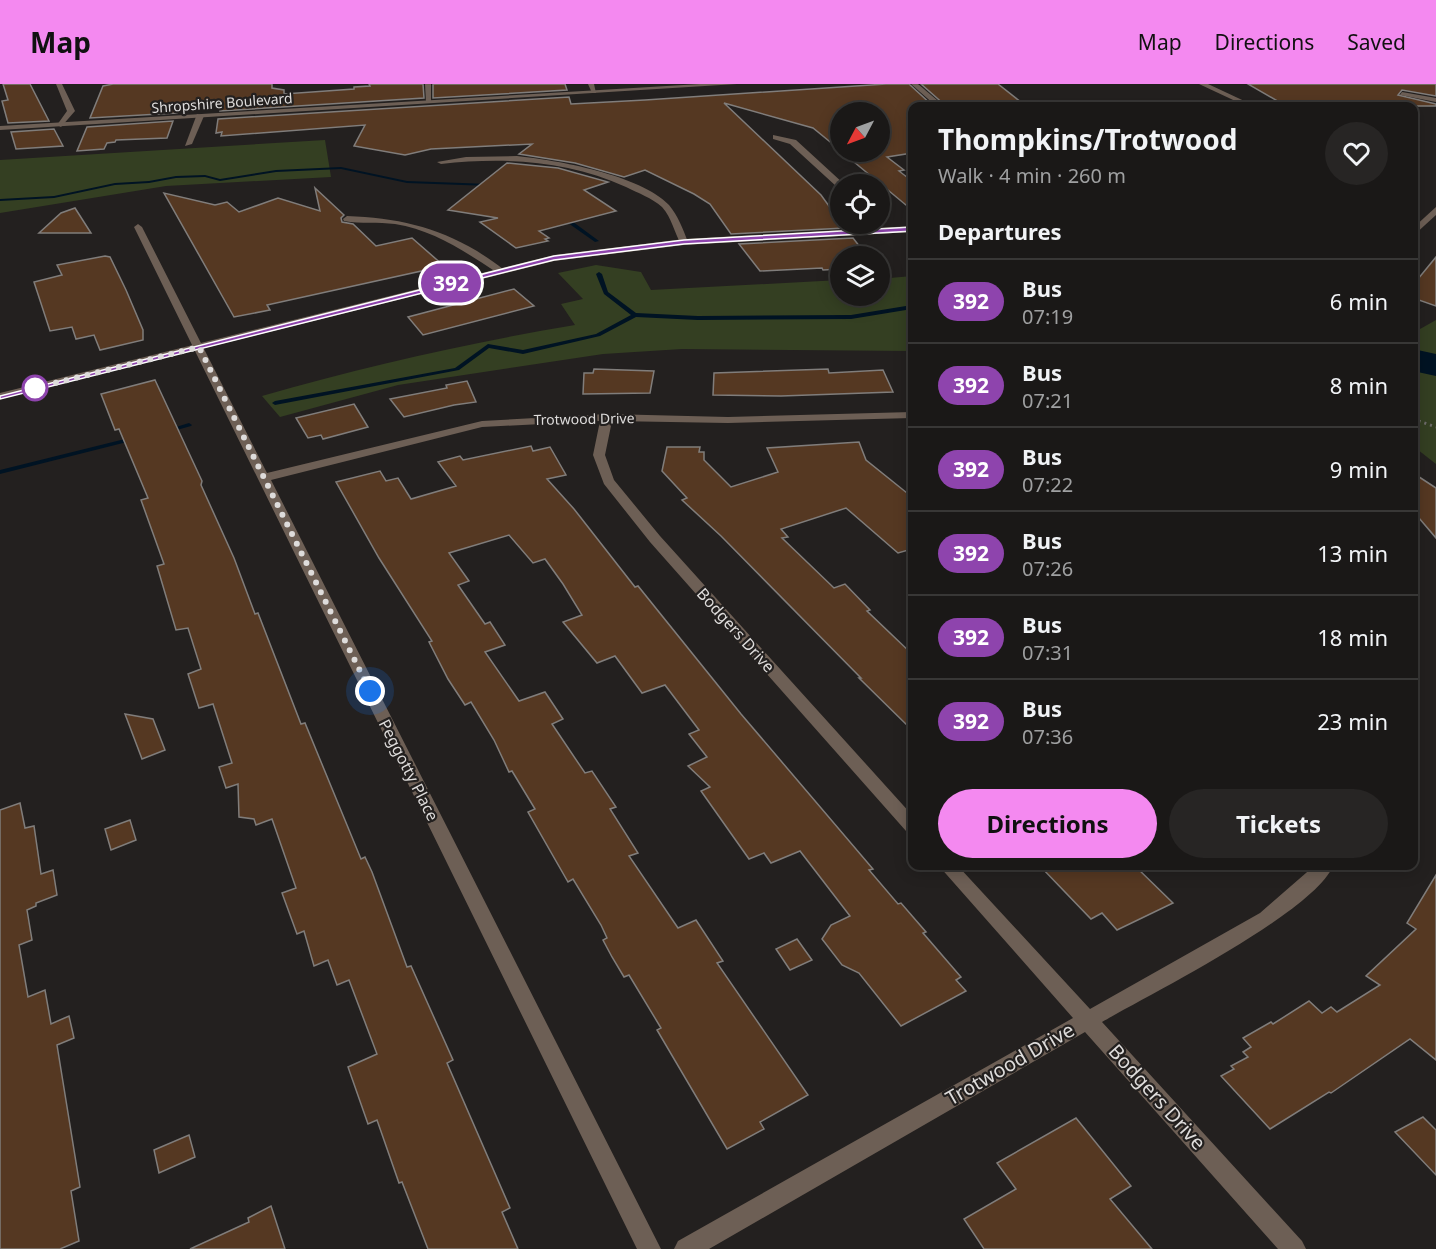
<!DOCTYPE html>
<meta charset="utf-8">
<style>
:root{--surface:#1a1817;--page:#272524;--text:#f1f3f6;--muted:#9fa0a1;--line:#383736;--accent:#f489f0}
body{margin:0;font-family:"Noto Sans",sans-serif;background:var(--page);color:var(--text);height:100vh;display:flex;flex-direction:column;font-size:22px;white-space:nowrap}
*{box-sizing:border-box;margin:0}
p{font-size:20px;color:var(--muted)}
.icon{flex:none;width:33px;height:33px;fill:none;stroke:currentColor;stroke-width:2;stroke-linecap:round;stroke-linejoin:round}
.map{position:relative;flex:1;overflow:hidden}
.sheet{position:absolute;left:908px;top:18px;width:510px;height:768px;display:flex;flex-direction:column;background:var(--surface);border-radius:12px;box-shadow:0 3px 15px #0003,0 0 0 2px var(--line)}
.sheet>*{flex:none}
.badge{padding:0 12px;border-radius:20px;font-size:21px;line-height:39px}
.needle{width:39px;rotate:229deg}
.fabs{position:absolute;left:830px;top:18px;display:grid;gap:12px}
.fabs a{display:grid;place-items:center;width:60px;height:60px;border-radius:50%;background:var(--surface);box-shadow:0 3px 15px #0003,0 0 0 2px var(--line);font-size:30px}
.you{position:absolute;width:30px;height:30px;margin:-15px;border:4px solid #fff;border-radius:50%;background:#1a73e8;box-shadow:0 0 0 9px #1a73e833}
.map>.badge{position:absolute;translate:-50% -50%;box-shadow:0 0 0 3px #fff}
h2{padding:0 30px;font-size:22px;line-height:54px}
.round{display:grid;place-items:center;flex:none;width:63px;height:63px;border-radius:32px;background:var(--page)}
.overview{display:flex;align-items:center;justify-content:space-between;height:102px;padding:0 30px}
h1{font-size:28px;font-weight:700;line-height:45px}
.action{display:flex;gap:12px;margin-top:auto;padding:12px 30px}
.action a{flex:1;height:69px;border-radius:36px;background:var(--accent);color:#111;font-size:24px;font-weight:700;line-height:69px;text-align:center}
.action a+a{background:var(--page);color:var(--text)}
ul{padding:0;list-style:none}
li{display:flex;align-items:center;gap:18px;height:84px;padding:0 30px;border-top:2px solid var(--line)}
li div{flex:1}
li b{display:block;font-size:22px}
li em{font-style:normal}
li .badge{min-width:66px;font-weight:700;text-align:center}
header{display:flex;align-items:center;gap:36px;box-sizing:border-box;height:84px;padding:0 30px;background:var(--accent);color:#111}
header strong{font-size:28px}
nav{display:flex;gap:33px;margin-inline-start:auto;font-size:21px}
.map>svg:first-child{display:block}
.green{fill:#343f22}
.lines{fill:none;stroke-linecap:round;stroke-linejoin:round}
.stream{fill:#001323;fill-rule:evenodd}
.river{fill:#001323;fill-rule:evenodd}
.building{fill:#553822;stroke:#807d7b;stroke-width:1.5}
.path{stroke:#6e6b6a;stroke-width:3;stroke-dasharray:2 4;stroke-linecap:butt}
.minor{fill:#6d5f55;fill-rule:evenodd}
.tertiary{fill:#6d5f55;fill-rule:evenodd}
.line{fill:#8e44ad;stroke:#fff;stroke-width:1.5}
.walk{stroke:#dedcdb;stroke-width:6;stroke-dasharray:0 10.8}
.stop-dot{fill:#fff;stroke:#8e44ad;stroke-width:3}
.labels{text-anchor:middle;stroke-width:4.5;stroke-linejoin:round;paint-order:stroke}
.far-street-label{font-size:14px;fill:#dedcdb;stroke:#23201f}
.street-label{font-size:16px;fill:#dedcdb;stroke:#23201f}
.near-street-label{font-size:20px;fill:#dedcdb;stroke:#23201f}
</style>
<header>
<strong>Map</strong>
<nav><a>Map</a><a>Directions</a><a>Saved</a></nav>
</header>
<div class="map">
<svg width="1436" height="1165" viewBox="0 0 1436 1165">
<rect width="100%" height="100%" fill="#23201f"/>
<g class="green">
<path d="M325 56 331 93 166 102 0 129V76Z"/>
<path d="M596 181 641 188 651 206 840 196V212H879V195L912 192V267L682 265 603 270 398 301 280 333 262 312C366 282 468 259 575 241L561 220 583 215 558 189Z"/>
<path d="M1436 236V380L1413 362V249Z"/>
</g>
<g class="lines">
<g class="stream">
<path d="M341 83 407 97 490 100 492 101 490 102 407 99 341 85 276 88 220 97 205 93 176 94 149 99 115 101 54 114 0 117V115L54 112 115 99 149 97 176 92 205 91 220 95 276 86Z"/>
<path d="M561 132H565L599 157 595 158 561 134Z"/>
<path d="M599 188 602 190 608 208 636 229 698 232 851 231 912 221V225L851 235 698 236 636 233 600 252 523 270 489 264 459 286 275 321 272 319 275 317 455 284 488 260 523 266 596 250 631 231 604 210 596 190Z"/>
<path d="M189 339 192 341 191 342 166 349 163 347Z"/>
<path d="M133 353 136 355 135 356 0 390V386Z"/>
</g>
<path class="river" d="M1413 265 1436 270V292L1413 287Z"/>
</g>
<g class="building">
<path d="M3 0H30L49 37 8 39 2 17 8 16Z"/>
<path d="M113 0H272V4L284 6V10L354 5V3L370 2 369 0H423L424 14 220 27 221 20 179 23 177 29 90 34 103 2Z"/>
<path d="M433 0H565L567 6 433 14Z"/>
<path d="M886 0H909L933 22H912V69L887 73 904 86 899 87 912 97V126L842 68H879V28H840V66L813 44 724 19 821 111 845 144 731 150 710 120 694 110 645 86 624 93 575 79 519 70 532 60 431 65 405 71 354 62 365 41 221 52 222 48 216 49 218 35 569 13 571 20 645 16Z"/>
<path d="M921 0H998L1026 22H946Z"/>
<path d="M1248 0H1436V12L1402 6 1398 11 1436 20V22H1286Z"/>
<path d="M173 37 167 54 116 56 115 58 107 59 104 65 77 67 87 43Z"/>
<path d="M54 45 63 62 16 65 11 48Z"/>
<path d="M507 79 558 84 608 98 584 106 616 127 539 147 549 154 545 155 548 157 516 164 480 138 498 134 448 126Z"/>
<path d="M315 104 344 131 341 134 342 138 353 140 376 162 412 154 444 182 267 221 270 226 234 233 164 109 215 121 227 118 239 128 278 114 320 127Z"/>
<path d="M75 124 91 149H39L61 129Z"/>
<path d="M853 154 867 172H840V185L823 186 822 184 760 187 739 160Z"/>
<path d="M105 172 110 173 126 206 143 246V256L100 266 94 251 76 255 72 243 50 247 34 198 62 191 57 181Z"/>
<path d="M1436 173V222L1413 214V201Z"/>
<path d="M514 205 534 222 423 251 408 233Z"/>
<path d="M594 285 654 287 650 309 583 310 584 289H593Z"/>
<path d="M828 285 829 289 883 286 893 308 781 312 713 311 714 289Z"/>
<path d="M155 296 202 397 201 401 234 474 255 530 258 529 301 640 305 639 361 775 365 773 372 788 407 883 411 882 453 976 447 979 510 1124 502 1128 518 1165H428L402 1098 399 1099 377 1036 368 1040 348 983 377 970 349 896 337 901 328 876 314 882 304 847 297 850 282 809 296 804 272 735 256 741 254 735 239 733 238 700 226 704 219 683 232 679 213 620 199 624 188 590 201 585 188 544 176 546 157 482 164 480 141 416 148 414 119 345 115 346 101 310Z"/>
<path d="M467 297 476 318 454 321 404 333 390 315 447 304 446 301Z"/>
<path d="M354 320 368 343 323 355 321 351 308 354 296 334Z"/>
<path d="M859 358 866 376 912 413V465L898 469 846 424 781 445 788 453 782 454 834 504 845 500 870 526 867 527 912 570V646L859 594H861L721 452 682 416 687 414 662 387 667 363H700L699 368H704V376L731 403 778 388 767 364Z"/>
<path d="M531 362 533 367 550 363 566 391 547 395 574 425 635 503 638 502 741 630 873 785 869 786 898 820 901 819 926 848 923 849 961 893 956 896 966 907 901 942 859 889 842 881 822 855 831 841 850 832 800 767 771 779 764 769 749 775 701 707 710 703 688 682 707 673 689 650 699 646 665 601 642 609 615 572 597 579 563 538 582 531 563 500 545 475 533 479 509 451 449 469 469 497 458 501 485 540 490 538 505 561 485 568 519 617 545 608 563 635 552 640 585 689 592 687 616 723 610 725 638 769 629 772 678 844 696 836 723 877 717 879 808 1011 760 1038 764 1045 727 1065 657 946 661 944 629 891 624 893 612 873 603 856 607 854 601 841 573 795 568 798 528 728 535 725 512 687 509 688 494 656 471 618 465 621 448 595 429 558 432 557 379 474 336 398 380 387 386 397 398 394 411 415 456 402 438 378 460 372 463 376Z"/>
<path d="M1413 389 1436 404V454L1413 427Z"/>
<path d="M125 630 153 635 165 666 142 675Z"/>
<path d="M20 719 25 744 34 742 41 790 53 786 57 811 36 819V822L27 826 32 856 19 861 28 913 45 906 51 940 69 932 74 954 57 961 80 1103 71 1107 79 1157 60 1165H0V726Z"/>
<path d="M130 736 136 756 111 766 105 745Z"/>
<path d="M1040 782H1135L1173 819 1117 846 1102 829 1091 835Z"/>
<path d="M1436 791V976L1410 955 1331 1009 1329 1008 1270 1045 1221 992 1234 985 1231 982 1248 973 1243 968 1251 963 1243 954 1271 938 1273 940 1309 917 1322 929 1331 923 1337 928 1380 901 1366 892 1416 845 1407 839Z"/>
<path d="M797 855 812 876 790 886 776 865Z"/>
<path d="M1423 1033 1436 1046V1091L1395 1048Z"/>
<path d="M1076 1034 1131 1102 1110 1115 1152 1165H984L964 1135 1016 1105 997 1079Z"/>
<path d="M189 1051 195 1073 159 1089 154 1066Z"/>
<path d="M271 1122 285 1165H190L249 1138 248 1134Z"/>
</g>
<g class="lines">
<path class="path" d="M1413 335 1436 343"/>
<g class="minor">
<path d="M56 0H62L75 27 61 43 57 41 67 27Z"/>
<path d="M425 0H431V19L426 18Z"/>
<path d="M588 0H594L596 9H592Z"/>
<path d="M911 0H918L944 22H936Z"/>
<path d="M1402 8 1436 14V18L1400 11Z"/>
<path d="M197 30 204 32 192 60 185 62Z"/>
<path d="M773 51 796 56 844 100 837 103 790 60 773 55Z"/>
<path d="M517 72C556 76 641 91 669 121 678 132 683 145 688 158L681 160C674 148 672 134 662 123 652 114 638 109 626 103 567 76 504 73 441 80L437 78 466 73Z"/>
<path d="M1436 123V131L1413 152V144Z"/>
<path d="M347 132C396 134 435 142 477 167 486 173 496 179 504 186L496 188C464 167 433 146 395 140 378 138 361 140 344 137L343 135Z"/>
<path d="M138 140 142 143 267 389 482 337 607 330 728 333 912 328V334L728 339 612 337 605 371 614 396 660 452 912 731V749L906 747 650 458 604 400 593 371 600 337 482 343 271 396 661 1165H637L134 143Z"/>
<path d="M870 140H878L883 147 876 149Z"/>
<path d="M939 782H958L1090 925 1260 829 1314 782H1333C1314 828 1151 910 1102 938L1302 1157 1306 1165H1278L1085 948 709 1165H674L678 1157 1073 934Z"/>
</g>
<g class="tertiary">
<path d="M700 0H737L0 46V42Z"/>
<path d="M1199 0H1208L1255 22H1246Z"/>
<path d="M912 142V148L684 161 554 177 0 315V309L554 171 684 155Z"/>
</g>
</g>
<path class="line" d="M912 143 914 147 684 160 554 176 0 315V312L554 172 684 156Z"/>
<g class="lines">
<path class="walk" d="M35 304 199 263 370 607"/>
</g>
<circle class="stop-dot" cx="35" cy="304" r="12"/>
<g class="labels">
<g class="far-street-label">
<text transform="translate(222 19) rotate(-4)" y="5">Shropshire Boulevard</text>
<text transform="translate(584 335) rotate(-1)" y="5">Trotwood Drive</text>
</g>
<g class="street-label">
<text transform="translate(736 546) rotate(48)" y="6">Bodgers Drive</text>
<text transform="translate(409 686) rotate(63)" y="6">Peggotty Place</text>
</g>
<g class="near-street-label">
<text transform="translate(1010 980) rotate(-30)" y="7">Trotwood Drive</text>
<text transform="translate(1157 1013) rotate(48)" y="7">Bodgers Drive</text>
</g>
</g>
</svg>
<div class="fabs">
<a><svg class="needle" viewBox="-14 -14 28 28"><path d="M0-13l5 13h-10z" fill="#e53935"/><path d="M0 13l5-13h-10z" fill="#9fa0a1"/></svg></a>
<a><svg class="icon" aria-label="locate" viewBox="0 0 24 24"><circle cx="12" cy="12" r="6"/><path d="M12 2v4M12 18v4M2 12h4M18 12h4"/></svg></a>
<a><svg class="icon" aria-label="layers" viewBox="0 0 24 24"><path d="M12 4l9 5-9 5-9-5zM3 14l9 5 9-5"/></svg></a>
</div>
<div class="you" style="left:370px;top:607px"></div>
<b class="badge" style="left:451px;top:199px;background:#8e44ad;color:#fff">392</b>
<section class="sheet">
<div class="overview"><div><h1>Thompkins/Trotwood</h1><p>Walk · 4 min · 260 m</p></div><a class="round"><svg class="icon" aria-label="heart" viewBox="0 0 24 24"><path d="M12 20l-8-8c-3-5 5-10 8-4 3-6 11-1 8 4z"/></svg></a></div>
<h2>Departures</h2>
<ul>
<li><span class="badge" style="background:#8e44ad;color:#fff">392</span><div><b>Bus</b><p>07:19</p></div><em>6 min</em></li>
<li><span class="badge" style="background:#8e44ad;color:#fff">392</span><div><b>Bus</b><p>07:21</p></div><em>8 min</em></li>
<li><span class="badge" style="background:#8e44ad;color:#fff">392</span><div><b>Bus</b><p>07:22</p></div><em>9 min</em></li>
<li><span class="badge" style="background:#8e44ad;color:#fff">392</span><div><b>Bus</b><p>07:26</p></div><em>13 min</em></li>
<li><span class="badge" style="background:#8e44ad;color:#fff">392</span><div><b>Bus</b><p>07:31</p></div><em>18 min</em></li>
<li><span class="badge" style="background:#8e44ad;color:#fff">392</span><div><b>Bus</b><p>07:36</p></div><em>23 min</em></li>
</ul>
<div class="action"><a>Directions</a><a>Tickets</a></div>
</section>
</div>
